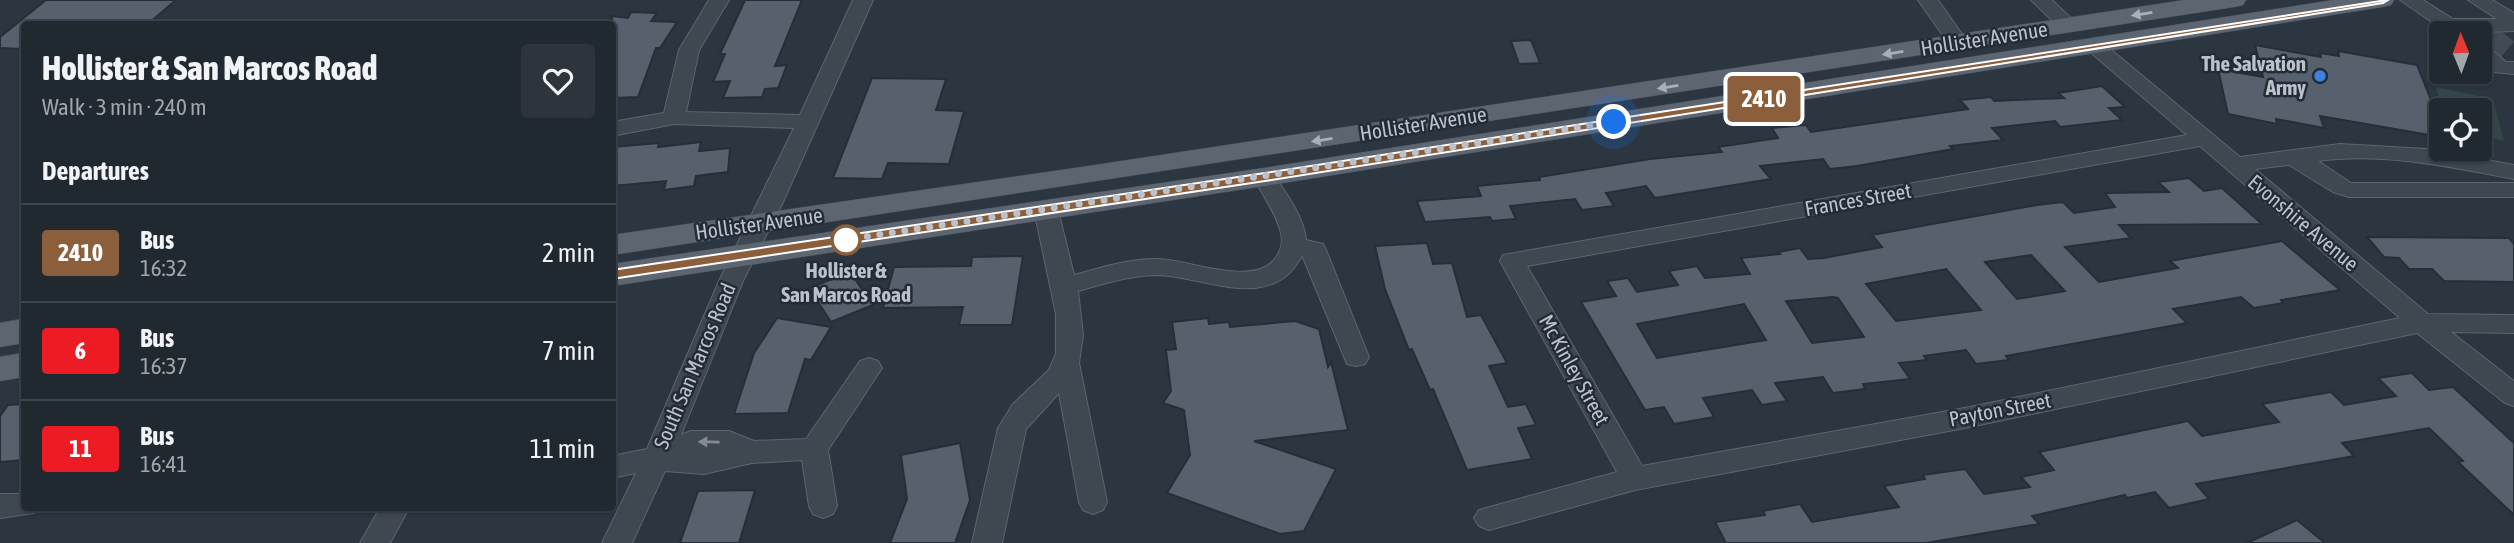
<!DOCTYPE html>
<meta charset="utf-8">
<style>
:root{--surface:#202830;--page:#2d343c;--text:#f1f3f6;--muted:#a2a6ab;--line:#3d444c}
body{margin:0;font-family:"Asap Condensed",sans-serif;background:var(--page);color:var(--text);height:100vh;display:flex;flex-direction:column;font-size:26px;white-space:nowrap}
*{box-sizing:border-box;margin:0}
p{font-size:23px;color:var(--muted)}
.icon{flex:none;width:38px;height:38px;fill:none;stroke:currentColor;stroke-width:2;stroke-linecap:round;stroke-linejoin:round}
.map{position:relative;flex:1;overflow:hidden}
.drawer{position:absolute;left:21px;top:21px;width:595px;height:490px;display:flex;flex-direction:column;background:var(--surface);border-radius:7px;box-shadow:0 2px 5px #0004,0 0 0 2px var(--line)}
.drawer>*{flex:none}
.badge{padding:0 14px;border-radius:5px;font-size:24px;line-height:46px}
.needle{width:46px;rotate:359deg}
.controls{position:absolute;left:2429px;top:21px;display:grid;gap:14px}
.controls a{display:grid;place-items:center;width:63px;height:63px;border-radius:7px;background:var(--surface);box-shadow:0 2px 5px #0004,0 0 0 2px var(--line);font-size:35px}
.you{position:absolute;width:35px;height:35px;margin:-18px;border:5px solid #fff;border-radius:50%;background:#1a73e8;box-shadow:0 0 0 10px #1a73e833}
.map>.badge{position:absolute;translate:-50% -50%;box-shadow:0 0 0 4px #fff}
h2{padding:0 21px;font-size:26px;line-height:63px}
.round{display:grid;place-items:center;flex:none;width:74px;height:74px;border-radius:7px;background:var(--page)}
.summary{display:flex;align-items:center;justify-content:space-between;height:119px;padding:0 21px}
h1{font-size:33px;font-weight:800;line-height:52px}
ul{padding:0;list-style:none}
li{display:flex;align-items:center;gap:21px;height:98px;padding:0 21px;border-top:2px solid var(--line)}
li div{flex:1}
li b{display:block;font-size:26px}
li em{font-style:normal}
li .badge{min-width:77px;font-weight:700;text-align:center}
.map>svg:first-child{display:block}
.green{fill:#334747}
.building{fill:#57616e;stroke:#262e38;stroke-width:2;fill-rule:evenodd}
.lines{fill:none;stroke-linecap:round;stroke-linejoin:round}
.minor-tunnel{stroke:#414b55;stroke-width:22;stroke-dasharray:22 10;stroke-linecap:butt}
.minor-casing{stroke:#5d656e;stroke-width:2}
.major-casing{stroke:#4c535d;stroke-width:1}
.minor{fill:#3f4751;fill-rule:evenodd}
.major{fill:#5d6670;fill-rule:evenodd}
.oneway{fill:#a9b0b9}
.oneway2{fill:#848b94}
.line{fill:#8b5e3c;stroke:#fff;stroke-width:2}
.walk{stroke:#bcc2cb;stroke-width:7;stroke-dasharray:0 12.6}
.shop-dot{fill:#3f7fe0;stroke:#232c36;stroke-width:2.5}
.stop-dot{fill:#fff;stroke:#8b5e3c;stroke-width:3.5}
.labels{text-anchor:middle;stroke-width:5;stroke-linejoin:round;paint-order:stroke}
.street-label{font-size:21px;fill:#bcc2cb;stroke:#232c36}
.poi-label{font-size:21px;font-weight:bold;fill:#bcc2cb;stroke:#232c36;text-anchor:end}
.stop-label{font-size:21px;font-weight:bold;fill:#bcc2cb;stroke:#232c36}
</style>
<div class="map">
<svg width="2514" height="543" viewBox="0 0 2514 543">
<rect width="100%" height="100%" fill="#2b3640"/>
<path class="green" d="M2436 87 2493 99 2504 141 2480 135V110H2442Z"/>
<g class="building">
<path d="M46 0H176L148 24H24V49L0 48V37Z"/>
<path d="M745 0H802L775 66 787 65 778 88 765 89 762 97 723 98 730 81 713 82 725 54H720Z"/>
<path d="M631 12 657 13 651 21 677 22 660 48H656L638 97 612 98V16L628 18Z"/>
<path d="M1531 40 1540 63 1519 64 1511 41Z"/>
<path d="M2255 45 2321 57 2320 53 2339 56 2338 51 2417 65 2441 125V137L2320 116 2324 128 2276 119 2277 124 2228 114 2218 69 2263 77Z"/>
<path d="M872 78 946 79 936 110 964 111 949 164 888 163 882 179 833 178Z"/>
<path d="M2102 86 2125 107 2109 108 2122 120 2060 127 2055 121 1992 128 2003 140 1950 146 1953 149 1857 166 1830 169 1823 159 1760 166 1771 179 1655 198 1646 186 1606 193 1614 206 1582 210 1575 199 1510 206 1516 219 1492 221 1490 217 1425 222 1417 201 1481 196 1477 186 1540 180 1539 177 1650 159 1722 152 1718 147 1778 138 1772 128 1806 125 1811 132 1968 109 1960 100 1991 97 1994 101 2064 98 2058 93Z"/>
<path d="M701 142 699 151 730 148 728 172 696 176 694 186 664 190 666 181 612 186V147L659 143 658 147Z"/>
<path d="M2189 178 2204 191 2222 188 2262 224 2119 225 2131 238 2065 247 2099 282 2178 268 2170 261 2282 241 2340 290 2281 300 2283 303 2254 308 2241 297 2173 309 2187 323 2006 356 2009 360 1976 364 1966 350 1924 356 1927 360 1899 363 1910 379 1863 384 1865 389 1833 393 1823 377 1775 383 1787 401 1762 405 1752 390 1703 398 1714 417 1674 424 1664 407 1645 410 1581 302 1616 296 1607 281 1628 278 1637 292 1678 285 1669 271 1697 266 1705 278 1750 274 1741 258 1780 254 1778 252 1800 248 1808 259 1824 258 1882 247 1872 235 2037 205 2063 202 2074 213 2115 207 2105 193 2169 192 2158 182ZM2031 255 2065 291 2017 299 1985 262ZM1946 269 1981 310 1896 321 1866 284ZM1833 297 1838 298 1864 337 1812 343 1786 301ZM1744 304 1766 340 1657 358 1637 324Z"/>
<path d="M2367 237 2509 238 2514 244V282L2444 281 2432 269H2409L2399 258 2384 257Z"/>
<path d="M1427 243 1433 264 1452 263 1467 317 1481 315 1507 363 1489 366 1508 407 1526 404 1536 425 1518 428 1532 459 1467 470 1433 389 1430 390 1412 349 1409 350 1385 289 1375 246Z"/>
<path d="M1023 256 1012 325H959L963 307 883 308 894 267 971 266 972 257Z"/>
<path d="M850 272 873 305 831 322 809 288Z"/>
<path d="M777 318 831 327 811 360 805 359 788 413 734 414 754 353Z"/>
<path d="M1208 318 1209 324 1229 322 1230 327 1295 321 1319 329 1328 367 1331 362 1348 430 1254 441 1336 469 1304 531 1280 534 1167 493 1190 455 1184 410 1163 403 1171 391 1166 350 1176 349 1172 322Z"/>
<path d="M2412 373 2429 390 2453 387 2514 443V515L2458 462 2463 461 2429 428 2342 443 2354 456 2196 484 2209 499 2169 508 2155 492 2127 498 2125 495 2032 516 2039 524 1926 543H1726L1715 522 1765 515 1763 511 1800 504 1812 522 1899 507 1884 486 1925 479 1923 475 1965 469 1984 494 2030 487 2021 477 2054 470 2039 452 2188 421 2202 436 2279 422 2262 404 2331 392 2344 405 2396 396 2378 378Z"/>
<path d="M24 404V460L0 462V416L8 405Z"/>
<path d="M960 443 970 500 955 543H890L907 499 901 455Z"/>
<path d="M755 490 739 543H680L698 491Z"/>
<path d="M2297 520 2325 543H2247Z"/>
</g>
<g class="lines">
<path class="minor-tunnel" d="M2490 36 2510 53"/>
<defs>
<g id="minor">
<path d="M709 0H729L699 50 686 112 800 115 853 0H873L783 202 743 281 681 435 691 431H729L754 441 806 439 860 361 869 358 878 361 882 368 828 450 837 506 833 514 823 518 813 514 809 506 802 460 752 463 704 474 665 471 632 543H602L636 473 612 478V456L647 449 719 281 794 128 674 124 612 136V122L664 113 679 50Z"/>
<path d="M1918 0H1938L1968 43 1965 47H1951Z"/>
<path d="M2031 0H2052L2079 26 2076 30H2062Z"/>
<path d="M2400 0H2423L2453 19H2497L2468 0H2492L2514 13V31L2448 33Z"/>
<path d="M2096 41 2103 43 2240 157 2340 144 2426 149 2514 165V179C2450 167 2383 152 2318 161L2351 183H2514V197H2349L2333 192 2289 165 2255 169 2428 314 2514 315V333L2451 332 2514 381V406L2505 403 2417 333 1970 427 1635 490 1489 530 1479 526 1474 518 1479 510 1617 472 1500 261 1503 255 2187 135 2089 51 2086 47 2089 43ZM2200 146 2400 318 1970 407 1642 466 1527 266Z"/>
<path d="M2484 47 2491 49 2506 62H2514V74L2494 72 2480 60V48Z"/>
<path d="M1264 170 1272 172C1285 192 1304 216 1306 240L1323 244 1326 250 1369 357 1365 364 1356 366 1347 364 1302 255C1273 314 1206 277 1158 275 1131 275 1103 284 1078 291L1083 335 1079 363 1107 502 1103 510 1093 514 1083 510 1079 502 1059 393 1026 429 1002 543H972L998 428 1013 404 1049 370 1056 354V314L1034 210 1038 205 1046 202 1054 205 1058 210 1074 275C1101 268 1130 258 1159 259 1190 260 1257 289 1277 256 1282 248 1283 238 1280 230 1275 211 1262 194 1253 177L1256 172Z"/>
<path d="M0 494H24V508H37L34 513 0 518Z"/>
<path d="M380 508H409L390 543H360Z"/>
</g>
<g id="major">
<path d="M2185 0H2246L2243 5 2234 7 612 255V235L1082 167Z"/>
<path d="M2334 0H2394L2391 5 2382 7 1264 186 612 286V264L1264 168Z"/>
<path d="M24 319V343L0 347V323Z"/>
<path d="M24 353V377L0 381V357Z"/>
</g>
</defs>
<use href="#minor" class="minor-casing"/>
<use href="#major" class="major-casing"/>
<use href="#minor" class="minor"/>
<use href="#major" class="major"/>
</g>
<defs><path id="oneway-solid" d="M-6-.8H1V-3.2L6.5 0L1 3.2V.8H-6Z" transform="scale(1.75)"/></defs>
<g class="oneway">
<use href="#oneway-solid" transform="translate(2142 14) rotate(171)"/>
<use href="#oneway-solid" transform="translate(1893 53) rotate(171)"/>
<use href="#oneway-solid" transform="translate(1668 87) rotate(171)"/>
<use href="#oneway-solid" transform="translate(1322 140) rotate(171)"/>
</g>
<use class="oneway2" href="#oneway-solid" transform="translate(709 442) rotate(-179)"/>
<path class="line" d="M2383 3 1265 181 612 279 606 275 612 270 1265 173 2387 0H2388Z"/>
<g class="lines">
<path class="walk" d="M846 240 838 241 1614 122"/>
</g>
<circle class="shop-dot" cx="2320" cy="76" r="7"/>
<circle class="stop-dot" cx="846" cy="240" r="14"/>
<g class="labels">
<g class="street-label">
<text transform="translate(1984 39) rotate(-9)" y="7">Hollister Avenue</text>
<text transform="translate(1423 124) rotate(-9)" y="7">Hollister Avenue</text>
<text transform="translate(1858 200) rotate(-10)" y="7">Frances Street</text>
<text transform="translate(2303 223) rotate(40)" y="7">Evonshire Avenue</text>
<text transform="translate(759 224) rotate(-8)" y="7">Hollister Avenue</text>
<text transform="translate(695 366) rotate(-67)" y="7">South San Marcos Road</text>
<text transform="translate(1574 370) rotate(61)" y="7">Mc Kinley Street</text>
<text transform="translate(2000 410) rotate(-11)" y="7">Payton Street</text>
</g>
<g class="poi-label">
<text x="2306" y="71">The Salvation<tspan x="2306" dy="24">Army</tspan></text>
</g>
<g class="stop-label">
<text x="846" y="278">Hollister &amp;<tspan x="846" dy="24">San Marcos Road</tspan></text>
</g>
</g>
</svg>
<div class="controls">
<a><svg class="needle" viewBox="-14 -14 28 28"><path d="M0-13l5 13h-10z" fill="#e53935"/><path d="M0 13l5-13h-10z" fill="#a2a6ab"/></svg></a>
<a><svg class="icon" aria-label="locate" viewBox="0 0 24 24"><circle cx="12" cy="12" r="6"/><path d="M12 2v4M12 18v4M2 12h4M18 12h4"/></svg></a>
</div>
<div class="you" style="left:1614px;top:122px"></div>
<b class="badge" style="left:1764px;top:99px;background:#8b5e3c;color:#fff">2410</b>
<section class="drawer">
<div class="summary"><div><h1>Hollister &amp; San Marcos Road</h1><p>Walk · 3 min · 240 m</p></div><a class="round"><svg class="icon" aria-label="heart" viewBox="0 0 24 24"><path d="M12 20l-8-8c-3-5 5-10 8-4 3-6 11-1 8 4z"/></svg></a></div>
<h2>Departures</h2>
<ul>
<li><span class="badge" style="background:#8b5e3c;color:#fff">2410</span><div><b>Bus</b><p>16:32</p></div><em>2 min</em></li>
<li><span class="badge" style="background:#ed1c24;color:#fff">6</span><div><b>Bus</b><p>16:37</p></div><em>7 min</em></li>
<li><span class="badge" style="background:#ed1c24;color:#fff">11</span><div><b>Bus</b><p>16:41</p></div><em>11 min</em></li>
</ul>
</section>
</div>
